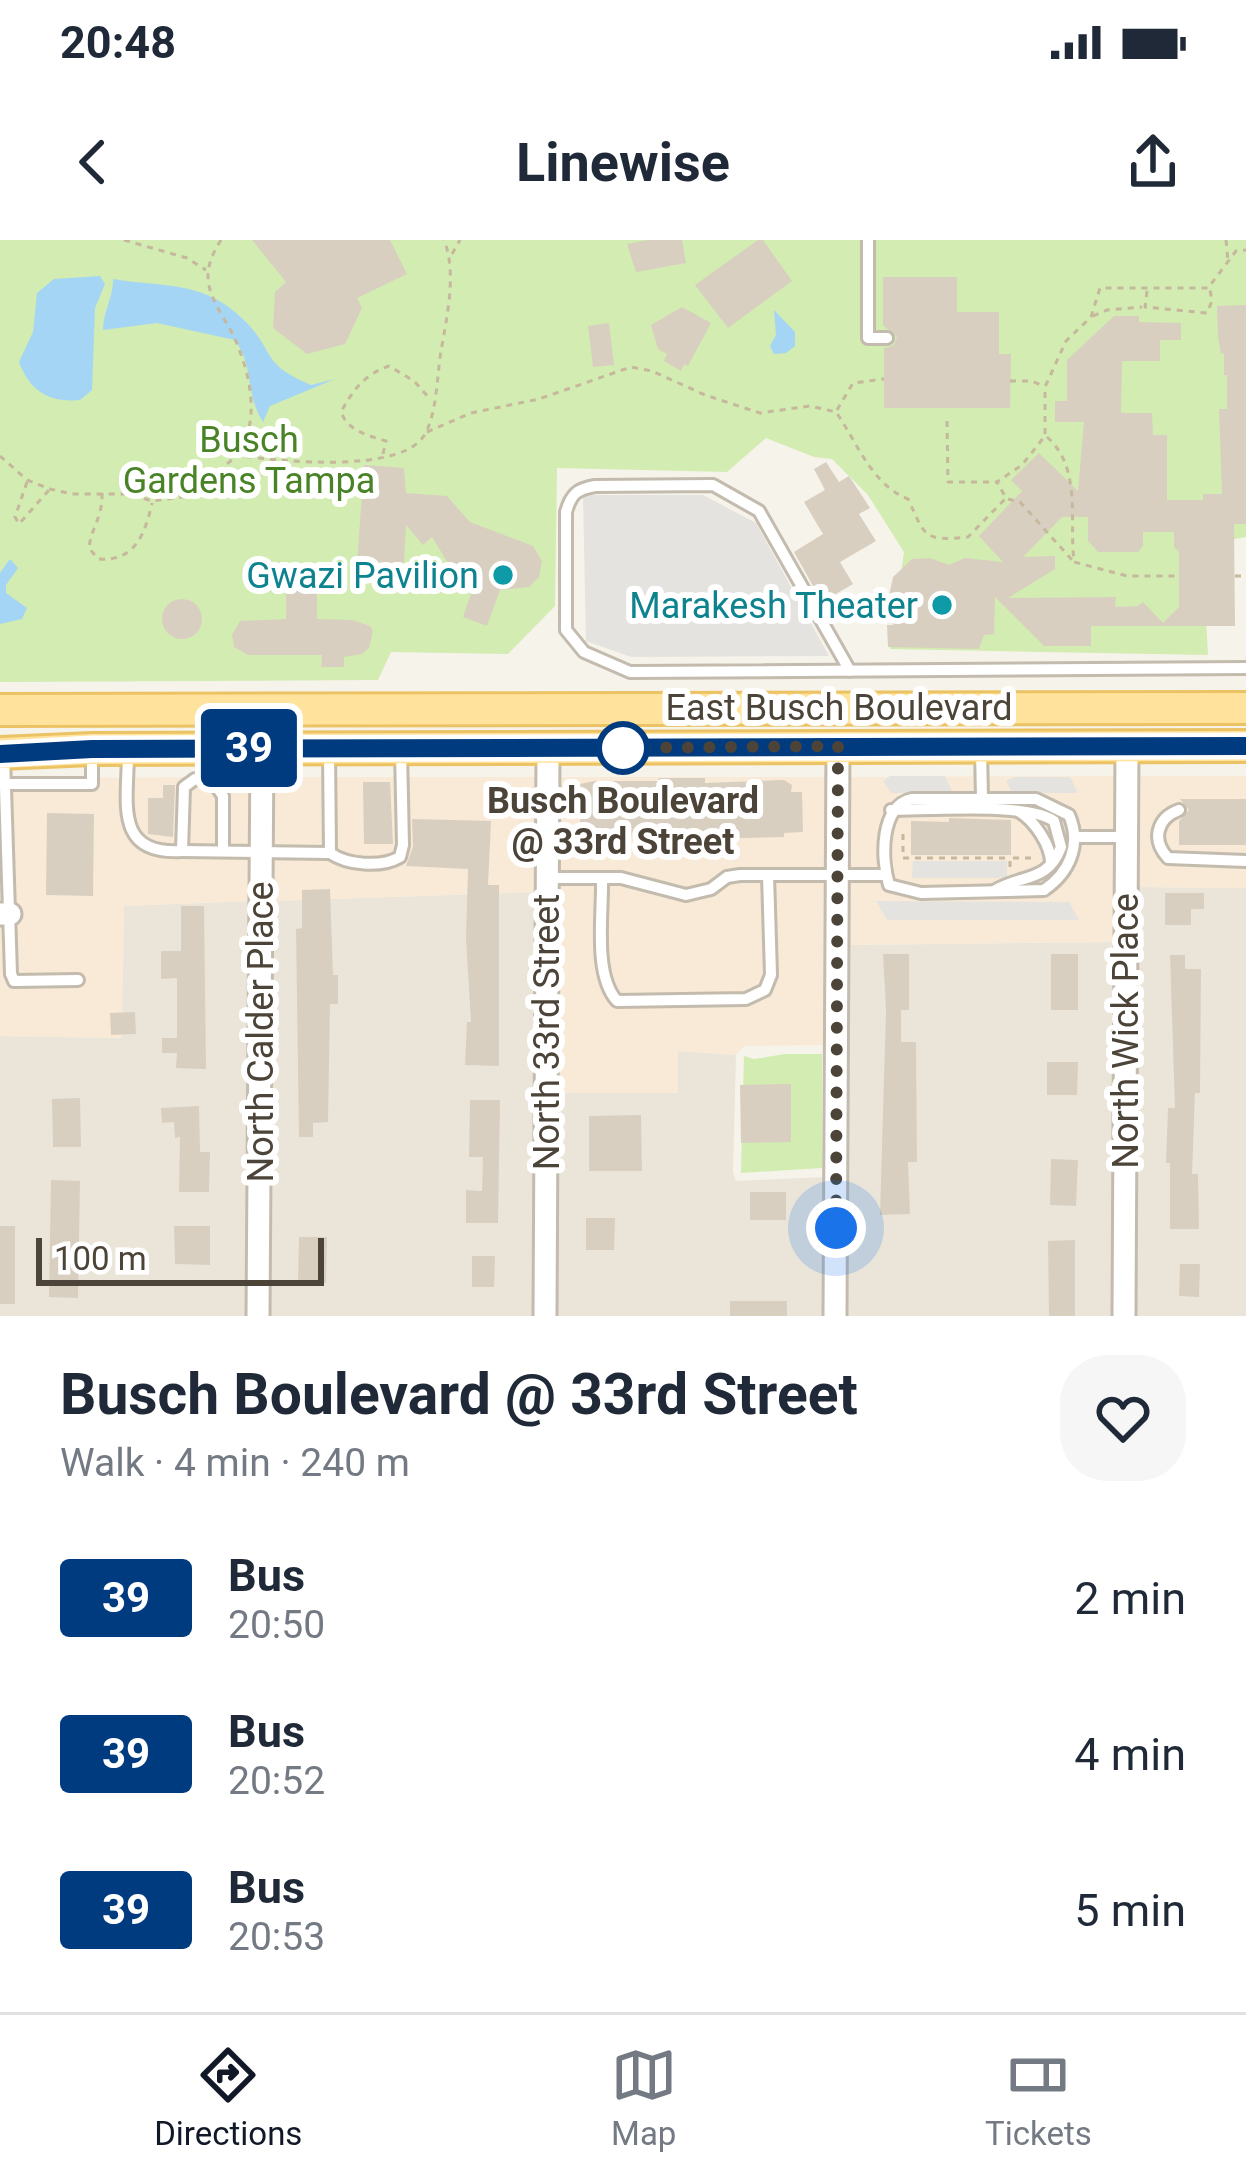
<!DOCTYPE html>
<meta charset="utf-8">
<style>
:root{--surface:#fff;--page:#f6f6f7;--text:#1f2937;--muted:#747a83;--line:#e0e1e3;--accent:#111827}
body{margin:0;font-family:Roboto,sans-serif;background:var(--page);color:var(--text);height:100vh;display:flex;flex-direction:column;font-size:45px;white-space:nowrap}
*{box-sizing:border-box;margin:0}
p{font-size:39px;color:var(--muted)}
.icon{flex:none;width:66px;height:66px;fill:none;stroke:currentColor;stroke-width:2;stroke-linecap:round;stroke-linejoin:round}
.map{position:relative;height:1076px;overflow:hidden}
.sheet{display:flex;flex-direction:column;background:var(--surface);flex:1}
.sheet>*{flex:none}
.badge{padding:0 24px;border-radius:9px;font-size:42px;line-height:78px}
.scale{position:absolute;left:36px;bottom:30px;width:288px;box-sizing:border-box;padding-left:12px;border:6px solid #4c4438;border-top:0;font-size:33px;line-height:42px;white-space:nowrap;color:#4c4438;-webkit-text-stroke:9px #fff;paint-order:stroke}
.you{position:absolute;width:60px;height:60px;margin:-30px;border:9px solid #fff;border-radius:50%;background:#1a73e8;box-shadow:0 0 0 18px #1a73e833}
.map>.badge{position:absolute;translate:-50% -50%;box-shadow:0 0 0 6px #fff}
.round{display:grid;place-items:center;flex:none;width:126px;height:126px;border-radius:48px;background:var(--page)}
.head{display:flex;align-items:center;justify-content:space-between;height:204px;padding:0 60px}
h1{font-size:57px;font-weight:700;line-height:90px}
ul{padding:0;list-style:none}
li{display:flex;align-items:center;gap:36px;height:156px;padding:0 60px}
li div{flex:1}
li b{display:block;font-size:45px}
li em{font-style:normal}
li .badge{min-width:132px;font-weight:700;text-align:center}
.status{display:flex;justify-content:space-between;align-items:center;height:84px;padding:0 60px;background:var(--surface);direction:ltr}
.status svg{height:33px;fill:currentColor}
header{display:flex;justify-content:space-between;align-items:center;height:156px;padding:0 60px;background:var(--surface);font-size:54px;font-weight:700}
.tab-bar{display:flex;justify-content:space-around;align-items:center;height:168px;border-top:3px solid var(--line);background:var(--surface);font-size:33px;color:var(--muted)}
.tab-bar a{display:grid;justify-items:center;gap:6px}
.tab-bar .selected{color:var(--accent)}
.map>svg:first-child{display:block}
.residential{fill:#ebe5d9}
.commercial{fill:#f8ead6}
.green{fill:#d2ecb2}
.parking{fill:#e5e3df}
.water{fill:#a5d5f5}
.building{fill:#d9cfc0;fill-rule:evenodd}
.lines{fill:none;stroke-linecap:round;stroke-linejoin:round}
.service-casing{stroke:#c3bbad;stroke-width:16}
.minor-casing{stroke:#c3bbad;stroke-width:27}
.primary-casing{stroke:#ecc364;stroke-width:36}
.path{stroke:#c6b79d;stroke-width:3;stroke-dasharray:6 6;stroke-linecap:butt}
.service{stroke:#fff;stroke-width:10}
.minor{stroke:#fff;stroke-width:21}
.primary{stroke:#ffe29b;stroke-width:30}
.line-casing{stroke:#fff;stroke-width:27}
.line{stroke:#003b80;stroke-width:18}
.walk{stroke:#4c4438;stroke-width:12;stroke-dasharray:0 21.6}
.culture-dot{fill:#0f9aa8;stroke:#fff;stroke-width:4.5}
.stop-dot{fill:#fff;stroke:#003b80;stroke-width:6}
.labels{text-anchor:middle;stroke-width:12;stroke-linejoin:round;paint-order:stroke}
.park-label{font-size:36px;fill:#498326;stroke:#fff}
.culture-label{font-size:36px;fill:#0d838f;stroke:#fff;text-anchor:end}
.street-label{font-size:36px;fill:#4c4438;stroke:#fff}
.stop-label{font-size:36px;font-weight:bold;fill:#4c4438;stroke:#fff}
</style>
<div class="status"><b>20:48</b><svg viewBox="0 0 49 12"><path d="M0 12V9h3v3zM5 12V6h3v6zM10 12V3h3v9zM15 12V0h3v12zM26 1h20v11H26zM47 4h2v5h-2z"/></svg></div>
<header><svg class="icon" aria-label="back" viewBox="0 0 24 24"><path d="M15 5l-7 7 7 7"/></svg>Linewise<svg class="icon" aria-label="share" viewBox="0 0 24 24"><path d="M12 15V3M7 8l5-5 5 5M5 13v7h14v-7"/></svg></header>
<div class="map">
<svg width="1246" height="1076" viewBox="0 0 1246 1076">
<rect width="100%" height="100%" fill="#f6f3eb"/>
<g class="residential">
<path d="M1136 647 1246 648V1076H1133Z"/>
<path d="M537 652 535 1076H268L271 661Z"/>
<path d="M251 661 248 1076H0V796L121 798 124 666Z"/>
<path d="M1116 702 1114 1076H845L847 705Z"/>
<path d="M677 811 736 815 733 932 736 941 826 937 825 1076H555L556 853H677Z"/>
</g>
<g class="commercial">
<path d="M1116 536V702L847 705 848 537Z"/>
<path d="M1136 536H1246V648L1136 647Z"/>
<path d="M252 537 251 661 124 666 122 798 0 796V686L19 685V663H0V538Z"/>
<path d="M272 537H538L537 652 271 661Z"/>
<path d="M558 537H828L827 805 744 806 736 815 678 811V853H556Z"/>
</g>
<g class="green">
<path d="M0 0H1246V297L1202 305 1208 415 890 409 904 312 868 255 832 219 814 217 766 198 727 232 557 228 555 366 508 414 391 412 378 440 0 442Z"/>
<path d="M785 814H822V928L741 933 744 816 754 819Z"/>
</g>
<g class="parking">
<path d="M583 255H703L756 283 829 416 631 417 586 401Z"/>
<path d="M890 536H945L953 553H891L883 541Z"/>
<path d="M1014 537H1070L1078 553H1012L1006 541Z"/>
<path d="M913 621H1007V638H912Z"/>
<path d="M876 661 1069 662 1079 680H887Z"/>
</g>
<g class="water">
<path d="M100 36 105 44 95 68 92 150 80 160C49 163 30 151 19 122L33 92 37 53 54 39Z"/>
<path d="M113 39C164 48 203 39 245 81 275 111 260 124 311 145L335 139 270 166 263 182C244 151 255 128 235 100L157 83 103 90C103 72 114 55 113 39Z"/>
<path d="M774 70 795 92V106L786 113 774 114 770 106 776 95Z"/>
<path d="M10 319 18 328 6 345V353L27 368 22 379 0 384V333Z"/>
</g>
<g class="building">
<path d="M252 0H390L407 34 357 58 362 68 345 104 307 114 273 88 275 52 286 42Z"/>
<path d="M648 0H682L686 23 636 32 627 4Z"/>
<path d="M758 0H763L792 41 728 88 695 45Z"/>
<path d="M883 37H957V72H999V114H1011L1010 168H884V108L893 106 897 97 883 85Z"/>
<path d="M1246 65V284H1234L1235 386H1091V406H1044L995 357 994 394 984 395 979 409 888 407 887 385H893L889 356 893 337 912 319 930 318 949 325 965 318 1003 322 979 296 1022 251 1011 240 1039 213 1078 251 1084 182H1055V161H1067V120L1114 76H1139V82L1181 83V100H1160V121H1122L1121 173H1152L1153 195H1167V260H1203V254H1222L1219 169H1227V135H1224V113L1221 114 1218 97 1217 66ZM1062 277H1088V301L1098 312H1138L1143 306V292H1174V307L1179 312V367L1163 383 1143 362 1138 366 1115 367 1116 357 1008 358 1055 329V316L1023 317Z"/>
<path d="M682 67 711 83 688 126 684 124 681 131 664 121 667 114 658 109 651 85Z"/>
<path d="M609 83 614 125 593 127 588 86Z"/>
<path d="M826 222 839 242 849 236 870 268 859 274 876 301 840 322 853 344 822 362 794 312 823 294 804 262 825 250 814 229Z"/>
<path d="M364 225 404 228 406 253 447 256 470 282 533 306 542 321 539 337 529 347 500 350 487 386 463 377 476 339 451 328 432 297 423 305 406 285 404 323H396V327L357 324Z"/>
<path d="M293 347H310L317 354V379L353 380 370 386 373 391 369 408 362 414 344 417V427H321L322 415H248L234 407 232 395 240 381 286 379V353Z"/>
<circle cx="182" cy="379" r="20"/>
<path d="M659 538H705V543L784 540 792 545 791 552H802L803 592 784 593V597L704 599 703 603H656L655 598 623 596 593 599 592 595 580 594V544L594 541H658Z"/>
<path d="M363 542H390L393 604H364Z"/>
<path d="M163 545H175L173 597 148 594V558H163Z"/>
<path d="M1180 559H1246V605H1179V581L1189 570Z"/>
<path d="M47 573 94 574 93 656 46 655Z"/>
<path d="M949 578 1011 580V615H911V581L949 582Z"/>
<path d="M412 579 491 581 488 645H499V826L465 825 467 782H471L466 698 468 629 406 626 413 607Z"/>
<path d="M330 649 333 735H338V764H330L328 882 313 883V897H299L296 689 302 688V650Z"/>
<path d="M1165 653H1204V669H1191V685H1165Z"/>
<path d="M181 666H204L206 829 176 828 177 813H162V798H177V738L161 739V711H181Z"/>
<path d="M883 714H909V770H901V802H916L917 922H908L910 974 880 975 886 770Z"/>
<rect x="1051" y="714" width="27" height="56"/>
<path d="M1170 715H1185V729H1201L1200 853H1195L1192 934H1198L1199 989H1170V923H1166L1168 868H1175Z"/>
<path d="M135 772 136 794 111 795 110 773Z"/>
<path d="M1047 822H1078L1077 855H1047Z"/>
<path d="M791 844V902L741 903 740 845Z"/>
<path d="M80 858 81 907H53L52 859Z"/>
<path d="M470 860H500L498 983H466V950L482 951 483 917H469Z"/>
<path d="M199 866 200 912H210L209 952H179L180 897 175 898 174 882 162 883 161 868Z"/>
<path d="M641 875 642 931H589V876Z"/>
<path d="M1051 919 1078 920 1076 966 1050 965Z"/>
<path d="M51 940 80 941 78 1058 49 1057Z"/>
<rect x="750" y="952" width="36" height="28"/>
<path d="M586 978H615L614 1010H586Z"/>
<rect x="0" y="986" width="15" height="78"/>
<path d="M174 986H210V1025L175 1024Z"/>
<path d="M299 997H327L326 1043H298Z"/>
<path d="M1075 1000V1076H1049L1048 1001Z"/>
<path d="M472 1016H495L494 1047H472Z"/>
<path d="M1180 1024H1200L1199 1057 1179 1056Z"/>
<rect x="730" y="1061" width="57" height="15"/>
</g>
<g class="lines">
<defs>
<g id="service">
<path d="M868 0V98H887"/>
<path d="M850 431 759 271 713 245 595 246C577 249 571 254 566 272V390L584 412 630 432 1246 428"/>
<path d="M981 509 982 559"/>
<path d="M329 511 330 613"/>
<path d="M128 512C128 562 113 615 182 611L184 547 195 539 212 540 223 556V611"/>
<path d="M4 516 11 734 14 741 78 740"/>
<path d="M4 544H92V515"/>
<path d="M912 559H1036L1069 575C1082 605 1069 633 1044 650L921 653 889 645C881 618 880 566 912 559Z"/>
<path d="M891 570C928 570 1028 562 1054 581L1061 607C1048 643 1021 634 994 651"/>
<path d="M1179 570C1157 578 1151 600 1168 618L1246 621"/>
<path d="M1018 571C1034 580 1051 605 1051 623"/>
<path d="M1075 597H1125"/>
<path d="M182 611 330 613C347 625 381 628 400 617L403 605 401 511"/>
<path d="M549 638H621L686 655 711 649 727 637 740 635H886"/>
<path d="M602 638C603 675 593 734 617 761L746 759 765 750 771 735 768 635"/>
</g>
<g id="minor">
<path d="M0 674H10"/>
<path d="M258 1076 262 508"/>
<path d="M545 1076 548 509"/>
<path d="M835 1076 838 506"/>
<path d="M1124 1076 1127 506"/>
</g>
<g id="primary">
<path d="M0 470 1246 468"/>
<path d="M0 513 92 509 1246 506"/>
</g>
</defs>
<use href="#service" class="service-casing"/>
<use href="#minor" class="minor-casing"/>
<use href="#primary" class="primary-casing"/>
<g class="path">
<path d="M124 0 187 18 206 30"/>
<path d="M221 0C214 11 208 23 208 36 208 58 225 78 234 97 250 132 262 183 236 215 276 221 403 235 425 194 437 173 437 135 441 111 447 77 457 32 444 0"/>
<path d="M1226 0 1228 21"/>
<path d="M452 14 460 0"/>
<path d="M1147 51 1145 67 1207 73 1212 61 1210 50"/>
<path d="M1093 76 1107 70 1142 67"/>
<path d="M1010 141H1032L1043 146"/>
<path d="M837 170 853 143 884 139"/>
<path d="M947 181 948 242H997"/>
<path d="M427 192 471 173 539 159 631 127 652 131 705 155 760 173 810 166 836 172C857 202 871 244 908 259 925 295 922 302 968 297L1006 258 997 242 1022 225 1045 196V147L1066 101 1091 77 1100 48H1208L1236 11 1246 10"/>
<path d="M1047 197C1082 228 1069 280 1074 322L1127 336H1177"/>
<path d="M383 214 386 201C367 195 348 191 341 172 353 150 365 134 389 126L414 141 431 160"/>
<path d="M0 216 27 240 50 249 72 254H129L152 261 190 256 235 217"/>
<path d="M27 242 15 277 19 284 50 249"/>
<path d="M102 253C103 277 91 288 89 308L98 319C135 322 145 294 152 263"/>
<path d="M1008 259 1020 262 1073 321"/>
<path d="M1235 336H1246"/>
<path d="M903 594V618H1010"/>
<path d="M1010 627V618H1033"/>
</g>
<use href="#service" class="service"/>
<use href="#minor" class="minor"/>
<use href="#primary" class="primary"/>
</g>
<g class="lines">
<defs>
<path id="line" d="M0 514 92 509 1246 506"/>
</defs>
<use href="#line" class="line-casing"/>
<use href="#line" class="line"/>
<path class="walk" d="M623 508 838 506 836 988"/>
</g>
<g class="culture-dot">
<circle cx="503" cy="335" r="12"/>
<circle cx="942" cy="365" r="12"/>
</g>
<circle class="stop-dot" cx="623" cy="508" r="24"/>
<g class="labels">
<g class="park-label">
<text x="249" y="212">Busch<tspan x="249" dy="41">Gardens Tampa</tspan></text>
</g>
<g class="culture-label">
<text x="479" y="348">Gwazi Pavilion</text>
<text x="918" y="378">Marakesh Theater</text>
</g>
<g class="street-label">
<text x="839" y="480">East Busch Boulevard</text>
<text transform="translate(1125 791) rotate(-90)" y="13">North Wick Place</text>
<text transform="translate(260 792) rotate(-90)" y="13">North Calder Place</text>
<text transform="translate(546 792) rotate(-90)" y="13">North 33rd Street</text>
</g>
<g class="stop-label">
<text x="623" y="573">Busch Boulevard<tspan x="623" dy="41">@ 33rd Street</tspan></text>
</g>
</g>
</svg>
<div class="scale">100 m</div>
<div class="you" style="left:836px;top:988px"></div>
<b class="badge" style="left:249px;top:508px;background:#003b80;color:#fff">39</b>
</div>
<section class="sheet">
<div class="head"><div><h1>Busch Boulevard @ 33rd Street</h1><p>Walk · 4 min · 240 m</p></div><a class="round"><svg class="icon" aria-label="heart" viewBox="0 0 24 24"><path d="M12 20l-8-8c-3-5 5-10 8-4 3-6 11-1 8 4z"/></svg></a></div>
<ul>
<li><span class="badge" style="background:#003b80;color:#fff">39</span><div><b>Bus</b><p>20:50</p></div><em>2 min</em></li>
<li><span class="badge" style="background:#003b80;color:#fff">39</span><div><b>Bus</b><p>20:52</p></div><em>4 min</em></li>
<li><span class="badge" style="background:#003b80;color:#fff">39</span><div><b>Bus</b><p>20:53</p></div><em>5 min</em></li>
</ul>
</section>
<nav class="tab-bar">
<a class="selected"><svg class="icon" aria-label="directions" viewBox="0 0 24 24"><path d="M12 3l9 9-9 9-9-9zM9 14v-3h6M13 9l2 2-2 2"/></svg>Directions</a>
<a><svg class="icon" aria-label="map" viewBox="0 0 24 24"><path d="M3 6l6-2 6 2 6-2v14l-6 2-6-2-6 2zM9 4v14M15 6v14"/></svg>Map</a>
<a><svg class="icon" aria-label="tickets" viewBox="0 0 24 24"><path d="M3 7h18v10H3zM15 7v10"/></svg>Tickets</a>
</nav>
